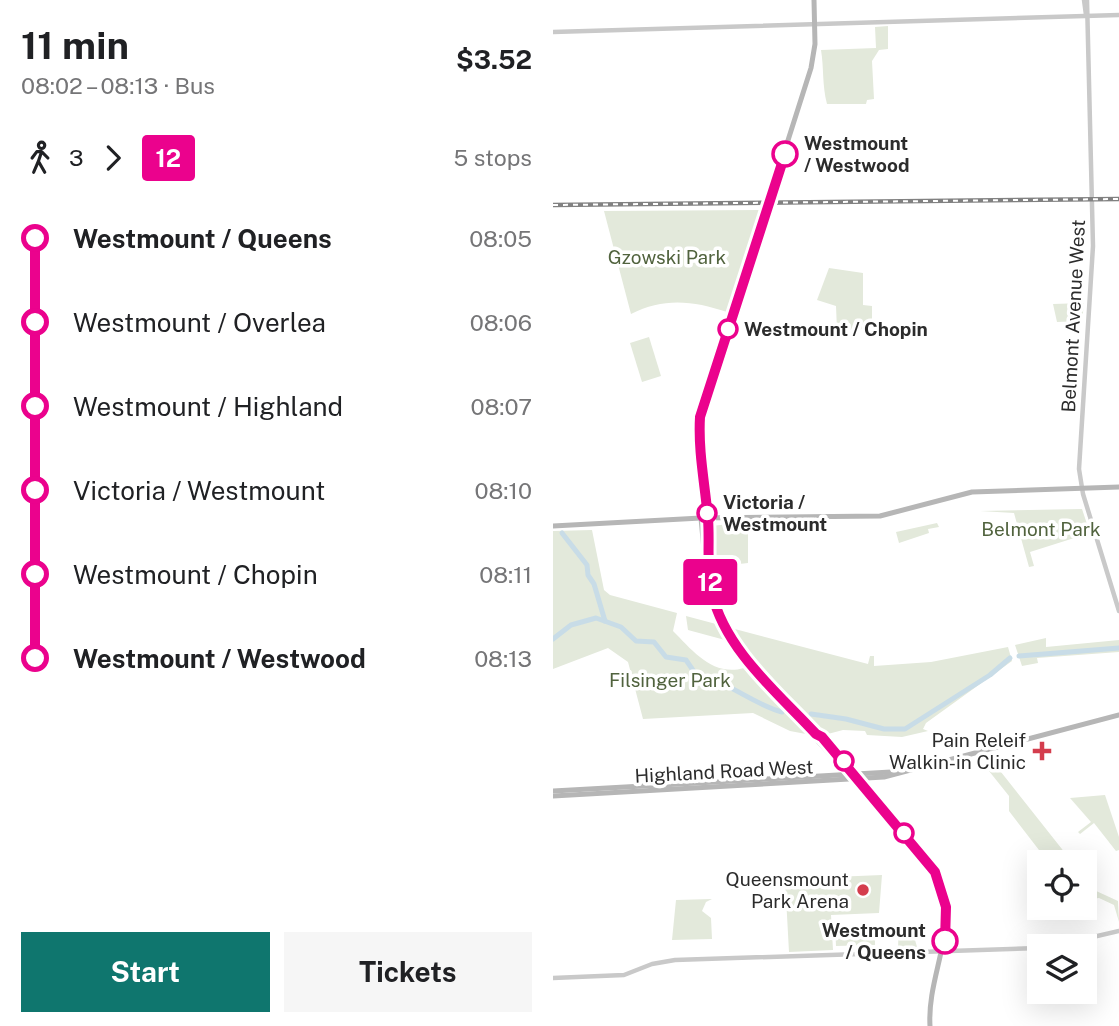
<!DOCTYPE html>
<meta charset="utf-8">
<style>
:root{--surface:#fff;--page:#f6f6f6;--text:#202124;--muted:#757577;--accent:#0f766e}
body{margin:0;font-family:"Public Sans",sans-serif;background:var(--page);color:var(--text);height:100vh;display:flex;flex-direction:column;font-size:26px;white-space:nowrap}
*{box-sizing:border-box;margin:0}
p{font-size:23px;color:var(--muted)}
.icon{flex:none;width:38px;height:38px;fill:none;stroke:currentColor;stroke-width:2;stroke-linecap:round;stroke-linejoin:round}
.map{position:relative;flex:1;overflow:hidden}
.side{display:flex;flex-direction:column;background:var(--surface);width:553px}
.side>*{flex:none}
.badge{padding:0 14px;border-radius:5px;font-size:24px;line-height:46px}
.tools{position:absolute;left:474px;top:850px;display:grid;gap:14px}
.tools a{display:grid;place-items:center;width:70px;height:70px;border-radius:0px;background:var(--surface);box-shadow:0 7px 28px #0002;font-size:35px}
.map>.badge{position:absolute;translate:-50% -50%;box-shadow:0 0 0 4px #fff}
.legs{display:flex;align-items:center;gap:10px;height:77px;padding:0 21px;font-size:23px}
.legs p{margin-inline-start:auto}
.headline{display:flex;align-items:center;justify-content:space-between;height:119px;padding:0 21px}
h1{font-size:38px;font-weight:700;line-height:52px}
.action{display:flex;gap:14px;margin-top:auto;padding:14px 21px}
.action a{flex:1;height:80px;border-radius:0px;background:var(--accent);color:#fff;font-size:28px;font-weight:700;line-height:80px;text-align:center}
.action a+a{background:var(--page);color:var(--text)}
ul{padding:0 21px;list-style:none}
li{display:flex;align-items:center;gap:24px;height:84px;font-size:26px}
li i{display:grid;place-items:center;width:10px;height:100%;margin:0 9px;background:currentColor}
li i::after{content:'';width:18px;height:18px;margin:-9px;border:5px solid;border-radius:50%;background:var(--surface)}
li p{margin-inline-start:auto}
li:first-child i{background:linear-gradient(#0000 50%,currentColor 0)}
li:last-child i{background:linear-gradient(currentColor 50%,#0000 0)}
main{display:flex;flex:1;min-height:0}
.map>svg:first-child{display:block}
.green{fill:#e3e9db}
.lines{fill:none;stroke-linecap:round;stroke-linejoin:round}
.river{stroke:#c8dce7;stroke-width:5}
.tertiary{stroke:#c9c9c9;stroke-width:4.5}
.secondary{stroke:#b6b6b6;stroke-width:5}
.rail-casing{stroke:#818181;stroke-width:4.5}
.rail{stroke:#fff;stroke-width:2;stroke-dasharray:5;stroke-linecap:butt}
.line-1-casing{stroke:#fff;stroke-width:16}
.line-1{stroke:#eb028d;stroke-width:10}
.stop-1-dot{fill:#fff;stroke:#eb028d;stroke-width:3.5}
.poi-dot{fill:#d43d4d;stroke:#fff;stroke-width:2.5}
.labels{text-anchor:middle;stroke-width:7;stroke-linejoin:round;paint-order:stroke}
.stop-label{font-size:19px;font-weight:bold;fill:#2c2c2c;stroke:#fff;text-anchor:start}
.park-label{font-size:19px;fill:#51633e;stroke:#fff}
.street-label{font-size:19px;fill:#2c2c2c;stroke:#fff}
.poi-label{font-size:19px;fill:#2c2c2c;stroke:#fff;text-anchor:end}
</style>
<main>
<section class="side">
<div class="headline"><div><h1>11 min</h1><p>08:02 – 08:13 · Bus</p></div><b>$3.52</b></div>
<div class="legs"><svg class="icon" aria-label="walk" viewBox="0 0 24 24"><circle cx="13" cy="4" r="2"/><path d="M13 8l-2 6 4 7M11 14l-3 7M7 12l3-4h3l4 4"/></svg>3<svg class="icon" aria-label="forward" viewBox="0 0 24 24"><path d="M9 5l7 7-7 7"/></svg><b class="badge" style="background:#eb028d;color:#fff">12</b><p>5 stops</p></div>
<ul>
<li><i style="color:#eb028d"></i><b>Westmount / Queens</b><p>08:05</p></li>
<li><i style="color:#eb028d"></i><span>Westmount / Overlea</span><p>08:06</p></li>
<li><i style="color:#eb028d"></i><span>Westmount / Highland</span><p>08:07</p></li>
<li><i style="color:#eb028d"></i><span>Victoria / Westmount</span><p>08:10</p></li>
<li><i style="color:#eb028d"></i><span>Westmount / Chopin</span><p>08:11</p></li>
<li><i style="color:#eb028d"></i><b>Westmount / Westwood</b><p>08:13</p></li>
</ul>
<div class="action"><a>Start</a><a>Tickets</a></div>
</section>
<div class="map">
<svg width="566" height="1026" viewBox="0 0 566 1026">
<rect width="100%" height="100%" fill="#fff"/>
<g class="green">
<path d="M335 26V49L326 50 319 61 321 99 314 100 313 104H274C269 85 271 68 268 50L323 48 322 27Z"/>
<path d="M207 210 174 312C141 301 111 297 78 314L51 211Z"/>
<path d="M276 268 310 273V305L319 306V329L284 330 283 306 264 300Z"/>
<path d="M531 303 529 321 504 322 500 304Z"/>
<path d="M96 337 108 376 89 382 77 343Z"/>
<path d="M529 509 537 533 477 552 481 566 476 567 461 513 427 511Z"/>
<path d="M195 522V563L161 567 158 526Z"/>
<path d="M384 523 386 527 375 529 376 533 346 543 343 532Z"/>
<path d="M39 530 51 590 57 595 124 613 120 631C140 651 160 677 191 668L253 734 237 731 200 713 90 719 75 662 55 648 0 669V531Z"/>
<path d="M133 616 163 624 172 640 135 630Z"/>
<path d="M178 628 315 664 317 656H321V666L378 662 455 647 459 661 373 723 370 729 375 731 349 737 314 735 312 731 290 730 271 735 189 646Z"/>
<path d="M493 638V647L566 640V652L484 658 485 663 469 666 462 645Z"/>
<path d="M439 753 438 757 448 772 520 863H496L459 815 456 811V796L436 771 435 756Z"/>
<path d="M552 795 566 837V850L563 851 541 823 527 834 525 832 538 822 517 798Z"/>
<path d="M329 875 326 913 278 915 280 950 236 952 232 879Z"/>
<path d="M532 878 541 890 565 901 566 922 561 905 546 898 532 900Z"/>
<path d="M159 899 153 902 149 911 158 918 159 939 119 940 123 900Z"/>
<path d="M346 923 359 929 364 947 345 948Z"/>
<path d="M322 924V945L283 946 282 926Z"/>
</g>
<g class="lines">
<g class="river">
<path d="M9 533 34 565 35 575 41 584 52 621"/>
<path d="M0 639 18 625 43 618 68 627 83 641 101 642 113 657 133 660 144 676C174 680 199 704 229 712"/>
<path d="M466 656 566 648"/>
<path d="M258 714 293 719 331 729H352L437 675 457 658"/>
</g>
<g class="tertiary">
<path d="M531 0 533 15"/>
<path d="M534 0 540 246 526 469 530 494 566 611"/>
<path d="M0 32 566 15"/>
<path d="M497 947 566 931"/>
<path d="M0 978 71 975 99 964 122 960 486 948"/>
</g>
<g class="secondary">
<path d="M261 0 262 44 258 68 147 417C145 452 152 484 155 517 159 564 153 609 185 649 228 703 284 745 324 801 342 828 374 849 386 880 406 931 374 975 377 1026"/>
<path d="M151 504 148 518 152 561 156 566"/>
<path d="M0 526 148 518 327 516 419 492 566 487"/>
<path d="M264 735V740L316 797 322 799"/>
<path d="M0 791 338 772"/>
<path d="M0 796 331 777 566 715"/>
</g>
<defs>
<path id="rail" d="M0 205 566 199"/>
</defs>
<use href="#rail" class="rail-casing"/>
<use href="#rail" class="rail"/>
</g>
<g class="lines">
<defs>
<path id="line-1" d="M232 154 147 417C145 452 152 484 155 519 157 543 153 569 159 593 172 650 225 693 263 734L269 737 382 872 393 907 392 941"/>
</defs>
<use href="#line-1" class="line-1-casing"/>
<use href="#line-1" class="line-1"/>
</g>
<g class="stop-1-dot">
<circle cx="232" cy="154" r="12"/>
<circle cx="175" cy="329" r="9"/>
<circle cx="154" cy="513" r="9"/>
<circle cx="291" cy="761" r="9"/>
<circle cx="351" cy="833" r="9"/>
<circle cx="392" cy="941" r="12"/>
</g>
<g class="poi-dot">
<path d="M485.5 740.5h7v7h7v7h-7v7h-7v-7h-7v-7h7z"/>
<circle cx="310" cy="890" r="7"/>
</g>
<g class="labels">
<g class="stop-label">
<text x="251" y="150">Westmount<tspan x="251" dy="22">/ Westwood</tspan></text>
<text x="191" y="336">Westmount / Chopin</text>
<text x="170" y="509">Victoria /<tspan x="170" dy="22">Westmount</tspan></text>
<text x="373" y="937" text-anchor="end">Westmount<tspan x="373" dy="22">/ Queens</tspan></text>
</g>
<g class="park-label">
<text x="114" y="264">Gzowski Park</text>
<text x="488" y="536">Belmont Park</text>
<text x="117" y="687">Filsinger Park</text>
</g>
<g class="street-label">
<text transform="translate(520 316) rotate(-87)" y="7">Belmont Avenue West</text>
<text transform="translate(171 771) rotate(-3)" y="7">Highland Road West</text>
</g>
<g class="poi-label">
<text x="473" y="747">Pain Releif<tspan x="473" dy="22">Walkin-in Clinic</tspan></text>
<text x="296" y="886">Queensmount<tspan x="296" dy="22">Park Arena</tspan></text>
</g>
</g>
</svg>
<div class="tools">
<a><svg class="icon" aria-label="locate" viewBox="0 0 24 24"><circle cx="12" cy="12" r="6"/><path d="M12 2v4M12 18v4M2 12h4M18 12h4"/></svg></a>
<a><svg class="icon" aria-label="layers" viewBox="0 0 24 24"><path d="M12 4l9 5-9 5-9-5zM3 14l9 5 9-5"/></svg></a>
</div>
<b class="badge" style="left:157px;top:582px;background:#eb028d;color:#fff">12</b>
</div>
</main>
